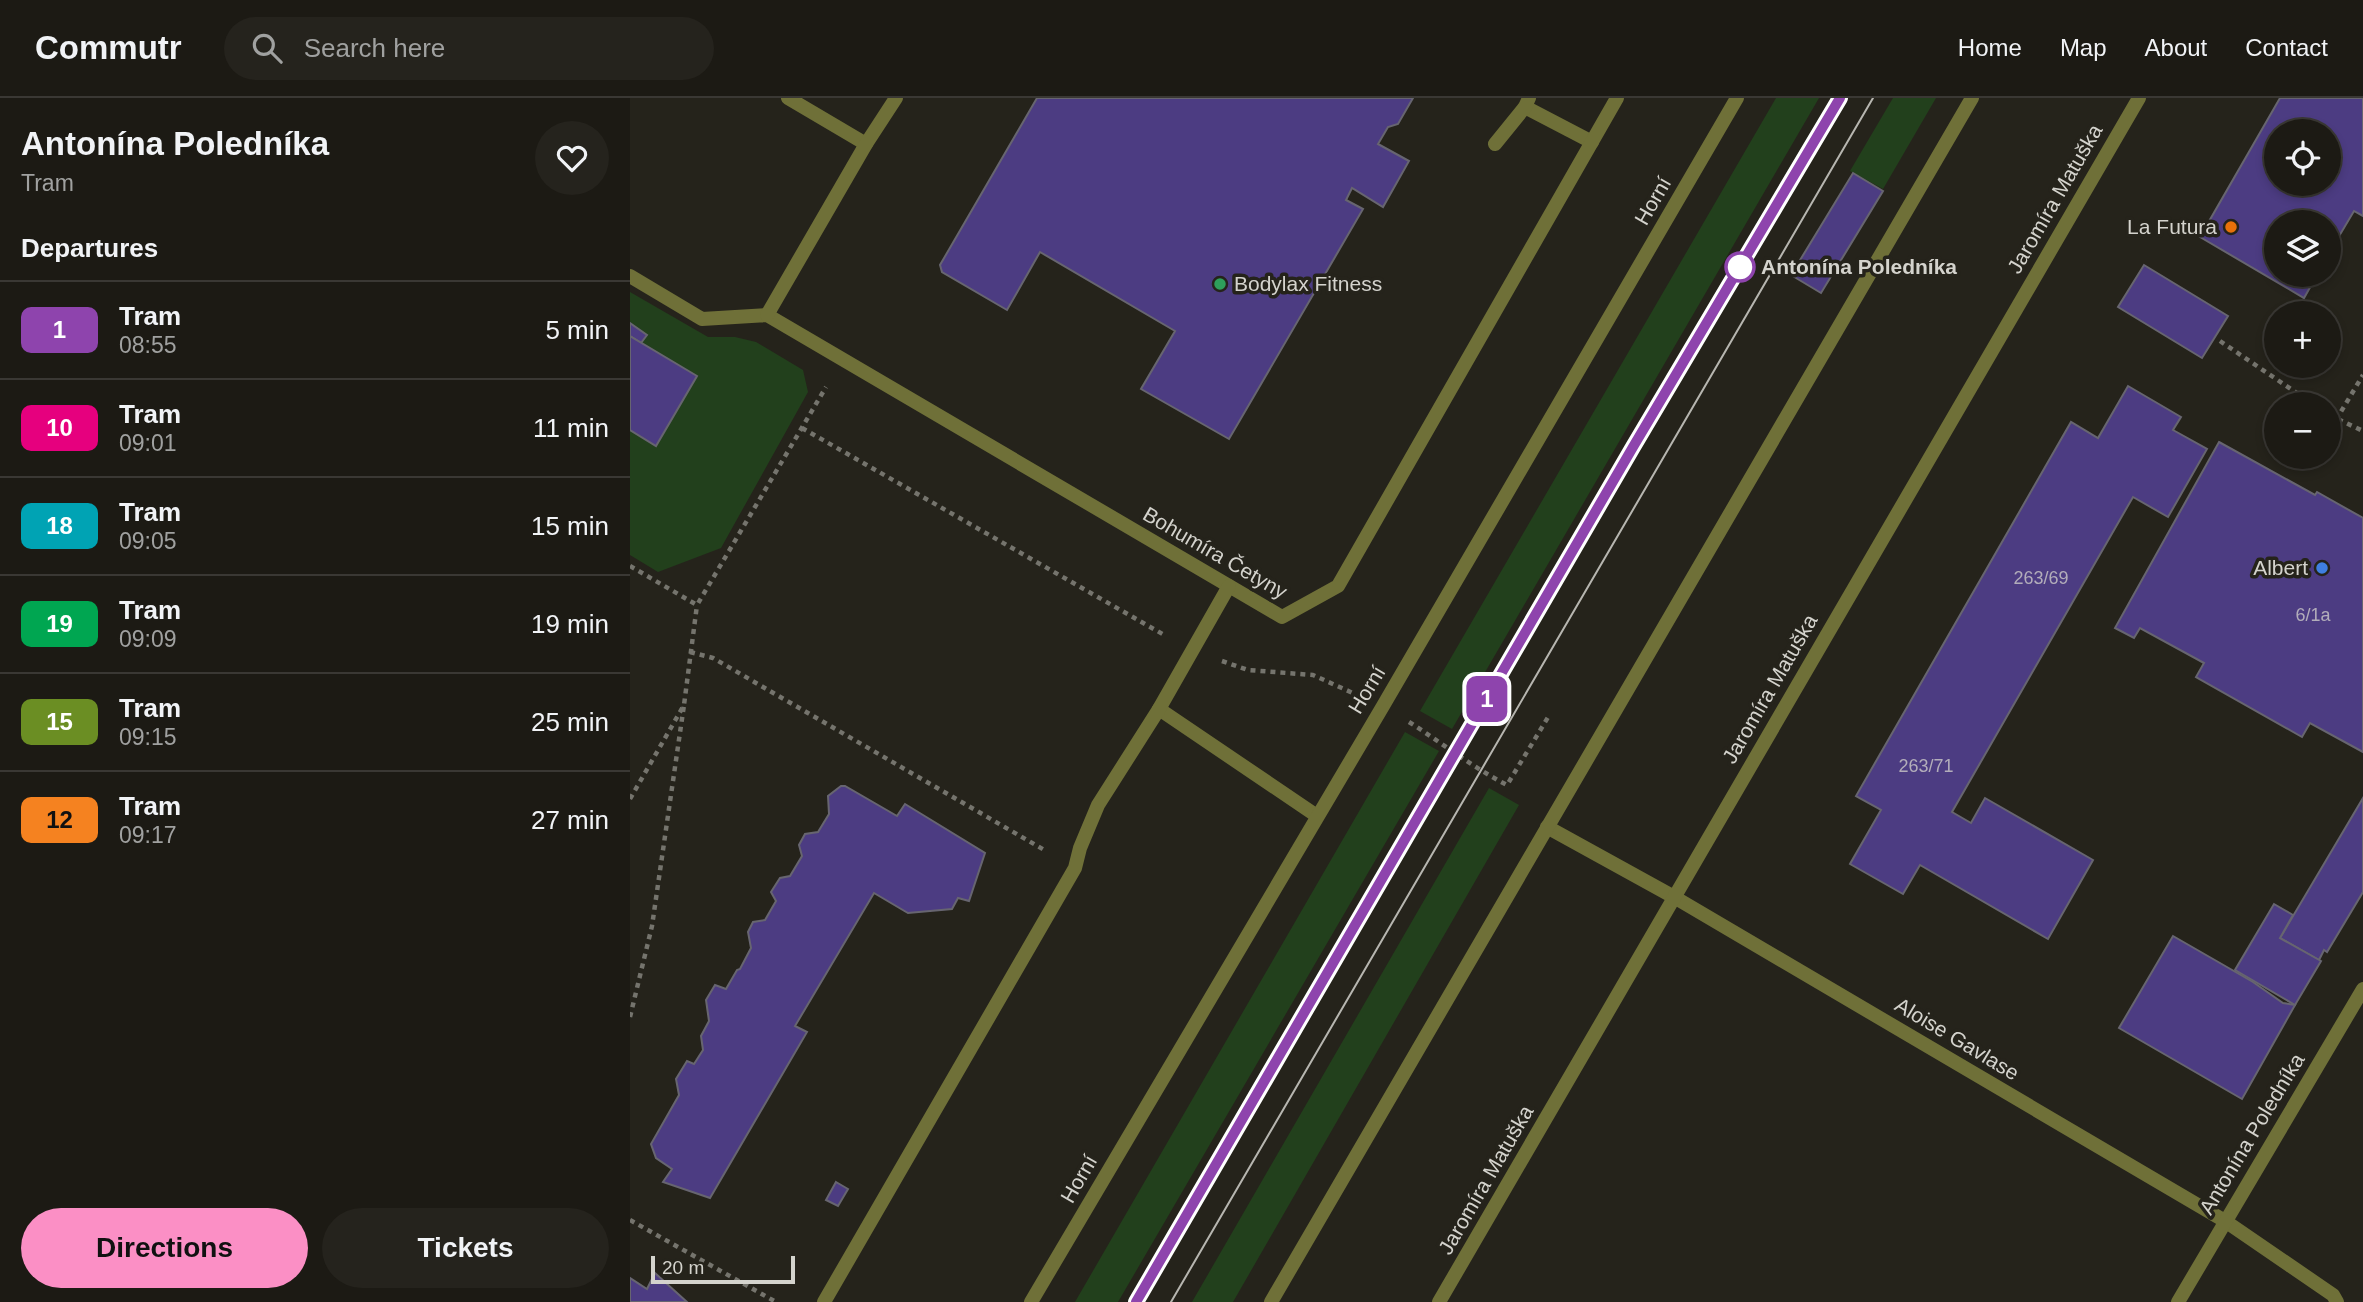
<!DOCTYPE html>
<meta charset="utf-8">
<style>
:root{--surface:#1c1a14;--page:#25231d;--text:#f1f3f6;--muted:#a0a1a0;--line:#3a3834;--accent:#fb8fc5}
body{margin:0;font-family:Helvetica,sans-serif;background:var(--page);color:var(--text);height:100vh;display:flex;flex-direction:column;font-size:26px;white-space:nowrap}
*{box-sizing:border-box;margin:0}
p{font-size:23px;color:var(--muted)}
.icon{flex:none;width:38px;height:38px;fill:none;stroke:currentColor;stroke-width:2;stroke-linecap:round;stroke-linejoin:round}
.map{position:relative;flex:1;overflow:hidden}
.panel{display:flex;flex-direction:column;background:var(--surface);width:630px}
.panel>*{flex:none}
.badge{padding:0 14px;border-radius:10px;font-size:24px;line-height:46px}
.tools{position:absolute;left:1634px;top:21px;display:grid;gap:14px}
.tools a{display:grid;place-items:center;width:77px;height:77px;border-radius:50%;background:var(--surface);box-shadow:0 4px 10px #0003,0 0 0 2px var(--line);font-size:35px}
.scale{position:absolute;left:21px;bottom:18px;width:144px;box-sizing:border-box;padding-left:7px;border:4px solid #d4d3cd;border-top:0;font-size:19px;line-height:24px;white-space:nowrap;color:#d4d3cd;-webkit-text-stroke:5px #25231b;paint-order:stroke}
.map>.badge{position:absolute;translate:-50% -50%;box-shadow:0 0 0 4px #fff}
h2{padding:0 21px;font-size:26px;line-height:63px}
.round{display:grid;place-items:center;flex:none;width:74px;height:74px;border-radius:37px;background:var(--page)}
.head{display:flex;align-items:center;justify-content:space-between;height:119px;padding:0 21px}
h1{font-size:33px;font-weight:600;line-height:52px}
.action{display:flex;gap:14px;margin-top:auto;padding:14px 21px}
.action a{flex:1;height:80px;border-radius:42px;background:var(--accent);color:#111;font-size:28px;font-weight:600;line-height:80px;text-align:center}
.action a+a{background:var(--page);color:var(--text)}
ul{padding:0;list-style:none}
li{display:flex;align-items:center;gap:21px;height:98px;padding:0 21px;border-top:2px solid var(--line)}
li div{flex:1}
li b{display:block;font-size:26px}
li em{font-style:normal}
li .badge{min-width:77px;font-weight:700;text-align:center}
header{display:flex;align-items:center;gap:42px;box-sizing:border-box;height:98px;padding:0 35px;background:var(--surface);border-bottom:2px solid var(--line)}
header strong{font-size:33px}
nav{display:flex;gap:38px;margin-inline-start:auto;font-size:24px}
.search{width:490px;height:63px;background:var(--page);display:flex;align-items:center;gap:18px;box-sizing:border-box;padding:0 24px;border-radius:38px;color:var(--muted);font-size:26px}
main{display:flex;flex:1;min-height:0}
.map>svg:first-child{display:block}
.green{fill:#22401c}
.building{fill:#4c3c82;stroke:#676570;stroke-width:2;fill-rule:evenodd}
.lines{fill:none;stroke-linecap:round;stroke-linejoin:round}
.path{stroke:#75746d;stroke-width:4.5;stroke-dasharray:5 5;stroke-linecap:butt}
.service{stroke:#6f7038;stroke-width:14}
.minor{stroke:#6f7038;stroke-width:14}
.tram{stroke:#b7b6b0;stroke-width:2}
.line-casing{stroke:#fff;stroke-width:16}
.line{stroke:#8e44ad;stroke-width:10}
.food-dot{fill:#e8710a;stroke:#25231b;stroke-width:2.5}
.stop-dot{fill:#fff;stroke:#8e44ad;stroke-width:3.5}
.leisure-dot{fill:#2e9e5b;stroke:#25231b;stroke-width:2.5}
.shop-dot{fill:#3f7fe0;stroke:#25231b;stroke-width:2.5}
.labels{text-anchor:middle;stroke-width:7;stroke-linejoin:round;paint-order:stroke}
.number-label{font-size:18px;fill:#b2adba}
.street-label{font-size:21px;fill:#d4d3cd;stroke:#25231b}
.poi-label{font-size:21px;fill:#d4d3cd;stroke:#25231b;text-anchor:end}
.stop-label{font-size:21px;font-weight:bold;fill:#d4d3cd;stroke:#25231b;text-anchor:start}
</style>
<header>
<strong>Commutr</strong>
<div class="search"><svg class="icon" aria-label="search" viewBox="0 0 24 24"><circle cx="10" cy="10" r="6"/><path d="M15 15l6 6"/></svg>Search here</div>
<nav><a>Home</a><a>Map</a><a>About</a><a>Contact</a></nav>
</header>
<main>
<section class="panel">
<div class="head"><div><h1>Antonína Poledníka</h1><p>Tram</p></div><a class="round"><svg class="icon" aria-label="heart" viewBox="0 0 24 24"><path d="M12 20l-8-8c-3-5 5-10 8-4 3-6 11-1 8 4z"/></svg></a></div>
<h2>Departures</h2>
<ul>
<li><span class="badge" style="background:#8e44ad;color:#fff">1</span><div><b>Tram</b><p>08:55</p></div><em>5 min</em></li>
<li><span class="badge" style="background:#e6007e;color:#fff">10</span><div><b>Tram</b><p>09:01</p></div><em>11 min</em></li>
<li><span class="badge" style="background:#00a3b4;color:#fff">18</span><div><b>Tram</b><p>09:05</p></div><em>15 min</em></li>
<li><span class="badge" style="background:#00a651;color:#fff">19</span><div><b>Tram</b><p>09:09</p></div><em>19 min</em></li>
<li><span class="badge" style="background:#6b8e23;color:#fff">15</span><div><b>Tram</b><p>09:15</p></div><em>25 min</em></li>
<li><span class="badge" style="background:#f58220;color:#111">12</span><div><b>Tram</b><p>09:17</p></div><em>27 min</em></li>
</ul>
<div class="action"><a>Directions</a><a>Tickets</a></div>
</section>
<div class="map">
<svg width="1733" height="1204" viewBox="0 0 1733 1204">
<rect width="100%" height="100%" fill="#25231b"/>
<g class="green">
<path d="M1146 0H1189L822 631 790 613Z"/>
<path d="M1263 0H1306L1253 91 1220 73Z"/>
<path d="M0 194 78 239H105L126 244 173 272 178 294 91 450 28 474 0 457Z"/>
<path d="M775 634 809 653 488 1204H445Z"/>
<path d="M859 690 889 707 603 1204H562Z"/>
</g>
<g class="building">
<path d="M407 0H783L768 26 758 29 748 46 779 63 753 109 722 90 716 102 733 111 599 341 511 291 545 233 410 154 377 212 312 174 310 167Z"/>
<path d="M1650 0H1733V118L1724 113 1699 155V124H1647V177H1687L1674 200 1570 139ZM1647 33H1699V86H1647Z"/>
<path d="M1223 75 1253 93 1191 195 1161 177Z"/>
<path d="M1514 167 1598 218 1572 260 1488 209Z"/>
<path d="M0 225 17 237 11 245 0 238Z"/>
<path d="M0 238 67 278 26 348 0 332Z"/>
<path d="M1498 288 1551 319 1543 332 1577 351 1538 419 1503 399 1322 714 1341 725 1355 700 1463 762 1418 841 1290 767 1273 796 1220 766 1251 712 1226 698 1441 324 1468 340Z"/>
<path d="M1589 344 1685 397 1687 394 1733 420V654L1680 625 1672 639 1566 579 1574 565 1510 530 1504 540 1485 530Z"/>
<path d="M211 688H215L267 718 275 706 355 755 339 803 328 800 322 811 278 815 244 795 165 928 177 934 80 1100 33 1084 42 1071 26 1060 21 1046 49 997 46 981 57 963 64 966 73 952 71 938 79 923 76 902 85 887 96 891 107 872 110 871 121 850 118 834 123 824 135 822 146 803 141 794 150 780 160 778 172 758 169 747 175 736 188 734 199 716 198 698Z"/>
<path d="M1733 700V794L1697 854 1694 852 1689 862 1650 840Z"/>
<path d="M1644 806 1663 817 1650 840 1691 863 1665 907 1605 872Z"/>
<path d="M1543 838 1623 884 1653 905 1665 907 1612 1001 1489 930Z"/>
<path d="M206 1084 218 1091 208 1108 196 1102Z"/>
<path d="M25 1175 57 1204H0V1180L17 1191Z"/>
</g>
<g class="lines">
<g class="path">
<path d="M1590 243 1683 306"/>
<path d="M1699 317 1733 333"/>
<path d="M1706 322 1733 277"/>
<path d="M172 330 536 538"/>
<path d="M0 468 67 507 196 289"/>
<path d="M60 554 83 560 416 753"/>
<path d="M592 563 618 572 683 577 725 596"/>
<path d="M779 624C812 645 842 669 877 687L920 616"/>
<path d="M0 701 54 607 67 507"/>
<path d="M0 919 22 828 54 607"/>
<path d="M0 1122 146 1204"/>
</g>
<g class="service">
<path d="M895 9 962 44"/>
<path d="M865 46 895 9 899 0"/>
</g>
<g class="minor">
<path d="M158 0 236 46"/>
<path d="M0 178 72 221 137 217 652 519 708 488 987 0"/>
<path d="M137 217 236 46 266 0"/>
<path d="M529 611 687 718"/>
<path d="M917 729 1044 799 1595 1123 1703 1197 1707 1204"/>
<path d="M194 1204 445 770 450 750 468 707 529 611 599 488"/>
<path d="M401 1204 753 608 1107 0"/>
<path d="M641 1204 1342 0"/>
<path d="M809 1204 1509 0"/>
<path d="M1548 1204 1733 891"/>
</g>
<g class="tram">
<path d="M506 1204 1003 349 1210 0"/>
<path d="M541 1204 1243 0"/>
</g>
</g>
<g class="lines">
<defs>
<path id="line" d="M506 1204 1003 349 1210 0"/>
</defs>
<use href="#line" class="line-casing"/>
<use href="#line" class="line"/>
</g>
<circle class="food-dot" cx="1601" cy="129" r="7"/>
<circle class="stop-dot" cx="1110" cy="169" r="14"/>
<circle class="leisure-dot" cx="590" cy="186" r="7"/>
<circle class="shop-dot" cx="1692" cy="470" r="7"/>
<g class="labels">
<g class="number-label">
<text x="1411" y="486">263/69</text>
<text x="1683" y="523">6/1a</text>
<text x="1296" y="674">263/71</text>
</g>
<g class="street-label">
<text transform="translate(1425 101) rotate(-60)" y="7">Jaromíra Matuška</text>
<text transform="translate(1023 103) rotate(-60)" y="7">Horní</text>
<text transform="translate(585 455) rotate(30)" y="7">Bohumíra Četyny</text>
<text transform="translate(1140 591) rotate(-60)" y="7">Jaromíra Matuška</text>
<text transform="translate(737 592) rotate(-59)" y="7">Horní</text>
<text transform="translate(1327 941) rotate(31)" y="7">Aloise Gavlase</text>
<text transform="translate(1622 1036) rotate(-59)" y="7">Antonína Poledníka</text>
<text transform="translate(449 1081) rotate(-60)" y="7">Horní</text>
<text transform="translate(856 1082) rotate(-60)" y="7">Jaromíra Matuška</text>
</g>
<g class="poi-label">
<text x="1587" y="136">La Futura</text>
<text x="604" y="193" text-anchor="start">Bodylax Fitness</text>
<text x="1678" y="477">Albert</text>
</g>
<g class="stop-label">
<text x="1131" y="176">Antonína Poledníka</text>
</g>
</g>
</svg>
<div class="tools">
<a><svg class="icon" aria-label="locate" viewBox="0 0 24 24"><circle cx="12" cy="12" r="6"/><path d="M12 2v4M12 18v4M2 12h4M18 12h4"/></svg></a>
<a><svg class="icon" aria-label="layers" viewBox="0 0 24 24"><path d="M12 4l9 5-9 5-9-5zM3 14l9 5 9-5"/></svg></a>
<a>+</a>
<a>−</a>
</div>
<div class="scale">20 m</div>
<b class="badge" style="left:857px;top:601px;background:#8e44ad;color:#fff">1</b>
</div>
</main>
